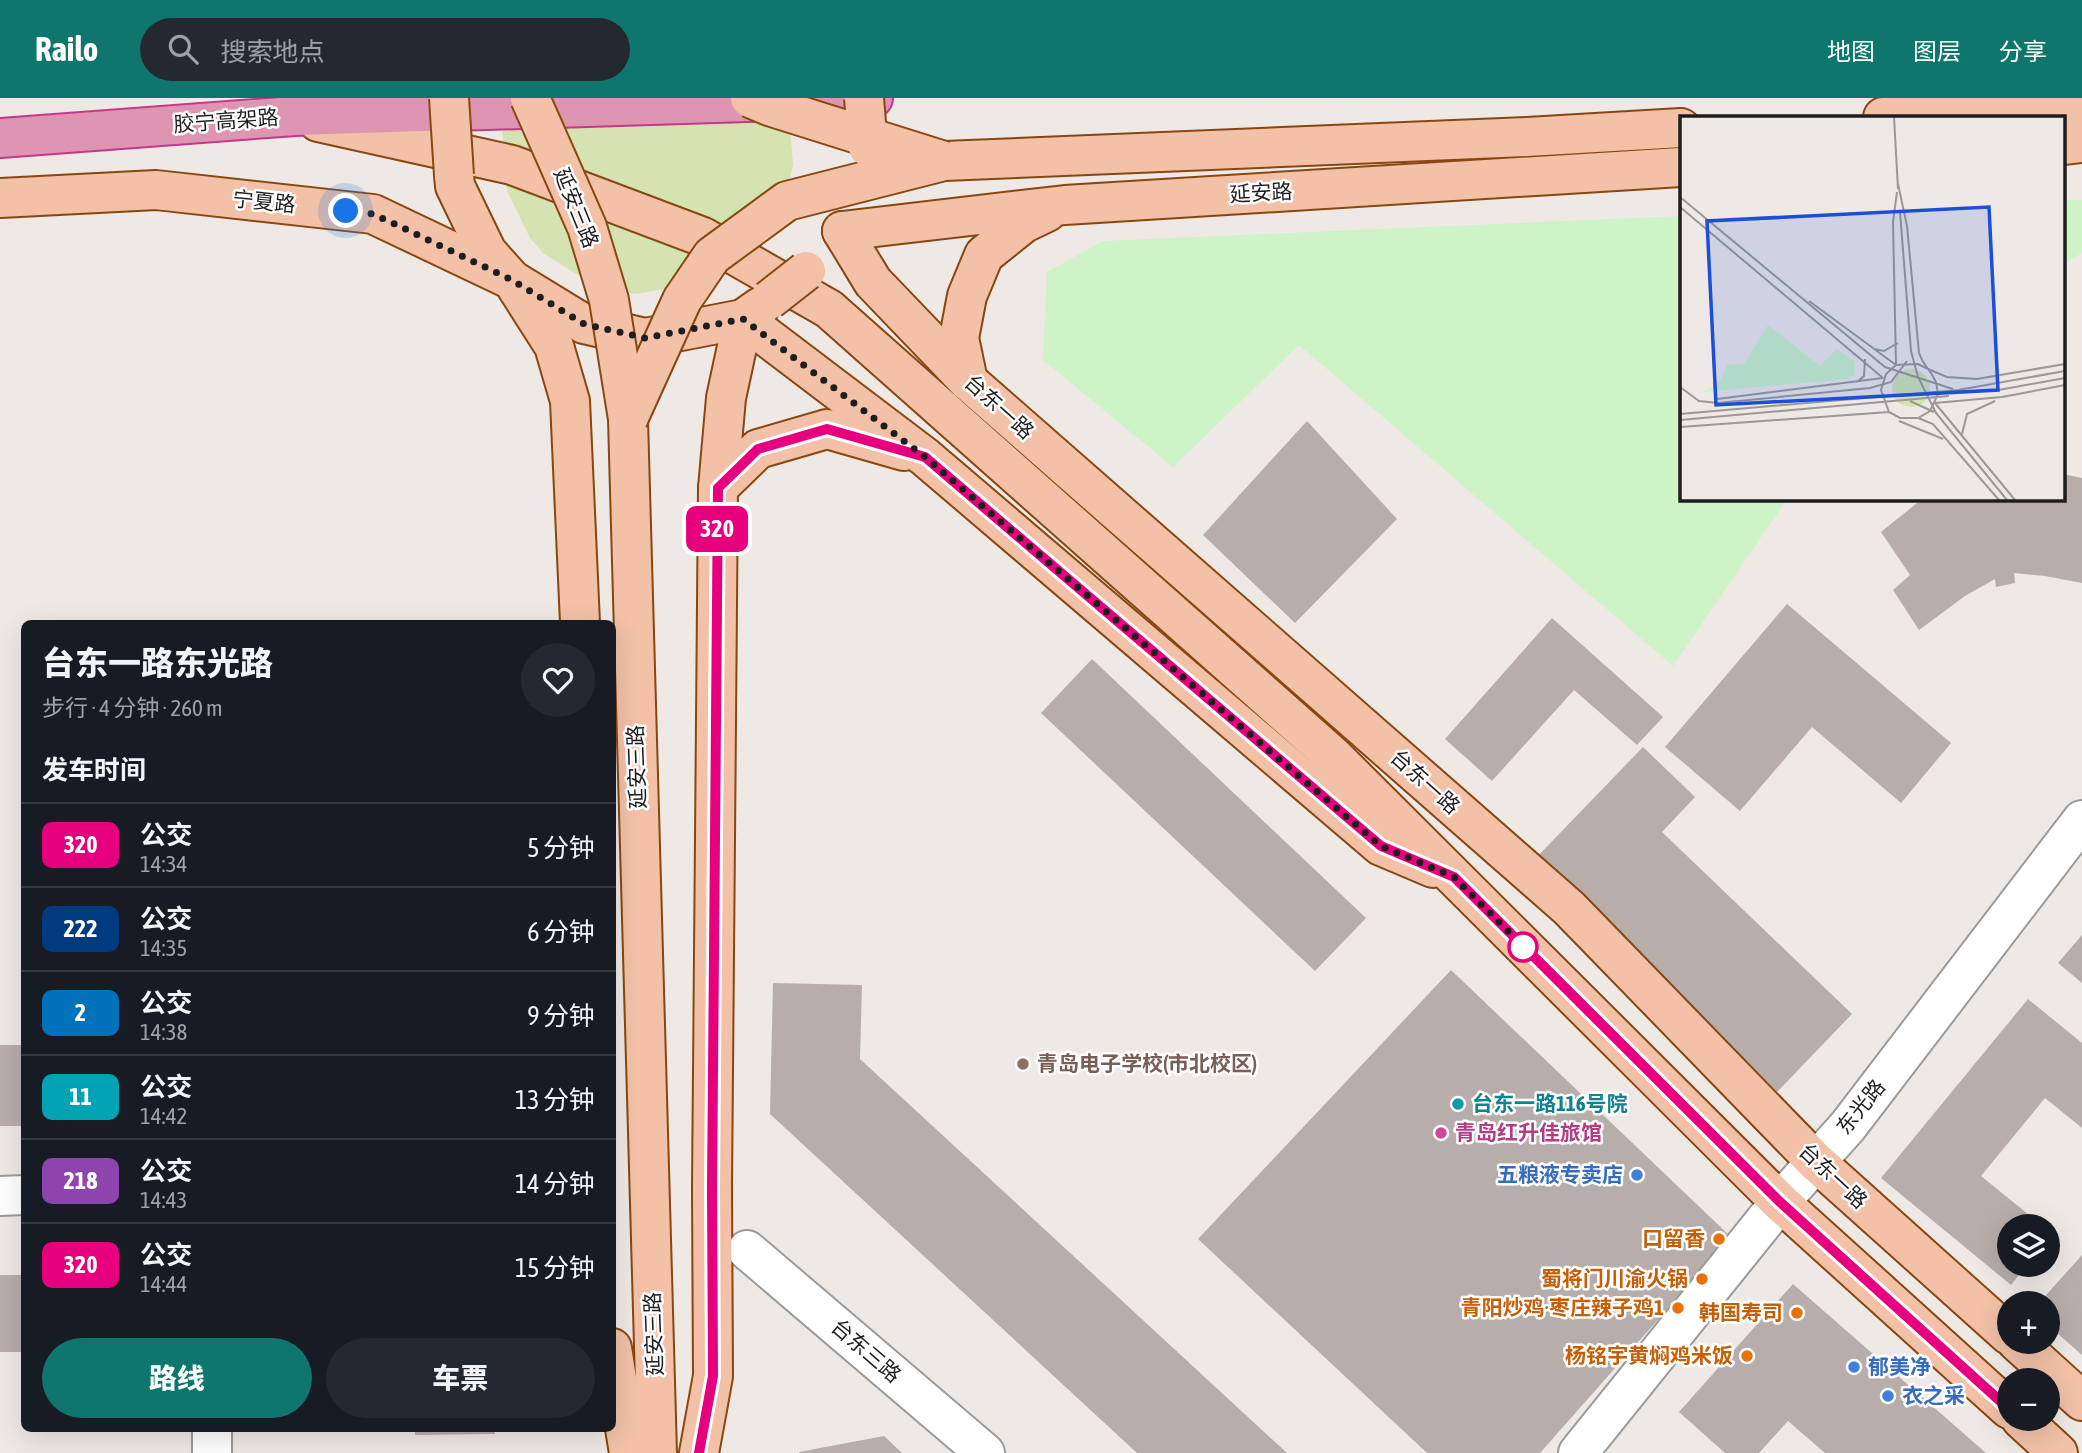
<!DOCTYPE html>
<html lang="zh">
<meta charset="utf-8">
<style>
:root{--surface:#171b24;--page:#242831;--text:#f1f3f6;--muted:#9ea1a6;--line:#363941;--accent:#0f766e}
body{margin:0;font-family:"Asap Condensed","Noto Sans SC",sans-serif;background:var(--page);color:var(--text);height:100vh;display:flex;flex-direction:column;font-size:26px;white-space:nowrap}
*{box-sizing:border-box;margin:0}
p{font-size:23px;color:var(--muted)}
.icon{flex:none;width:38px;height:38px;fill:none;stroke:currentColor;stroke-width:2;stroke-linecap:round;stroke-linejoin:round}
.map{position:relative;flex:1;overflow:hidden}
.drawer{position:absolute;left:21px;top:522px;width:595px;height:812px;display:flex;flex-direction:column;background:var(--surface);border-radius:10px;box-shadow:0 7px 28px #0002}
.drawer>*{flex:none}
.badge{padding:0 14px;border-radius:10px;font-size:24px;line-height:46px}
.fabs{position:absolute;left:1997px;top:1116px;display:grid;gap:14px}
.fabs a{display:grid;place-items:center;width:63px;height:63px;border-radius:50%;background:var(--surface);box-shadow:0 7px 28px #0002;font-size:35px}
.you{position:absolute;width:35px;height:35px;margin:-18px;border:5px solid #fff;border-radius:50%;background:#1a73e8;box-shadow:0 0 0 10px #1a73e833}
.map>.badge{position:absolute;translate:-50% -50%;box-shadow:0 0 0 4px #fff}
h2{padding:0 21px;font-size:26px;line-height:63px}
.round{display:grid;place-items:center;flex:none;width:74px;height:74px;border-radius:37px;background:var(--page)}
.head{display:flex;align-items:center;justify-content:space-between;height:119px;padding:0 21px}
h1{font-size:33px;font-weight:800;line-height:52px}
.action{display:flex;gap:14px;margin-top:auto;padding:14px 21px}
.action a{flex:1;height:80px;border-radius:42px;background:var(--accent);color:#fff;font-size:28px;font-weight:800;line-height:80px;text-align:center}
.action a+a{background:var(--page);color:var(--text)}
ul{padding:0;list-style:none}
li{display:flex;align-items:center;gap:21px;height:84px;padding:0 21px;border-top:2px solid var(--line)}
li div{flex:1}
li b{display:block;font-size:26px}
li em{font-style:normal}
li .badge{min-width:77px;font-weight:700;text-align:center}
header{display:flex;align-items:center;gap:42px;box-sizing:border-box;height:98px;padding:0 35px;background:var(--accent);color:#fff}
header strong{font-size:33px}
nav{display:flex;gap:38px;margin-inline-start:auto;font-size:24px}
.search{width:490px;height:63px;background:var(--page);display:flex;align-items:center;gap:18px;box-sizing:border-box;padding:0 24px;border-radius:38px;color:var(--muted);font-size:26px}
.map>svg:first-child{display:block}
.grass{fill:#d4e3b1}
.park{fill:#cdf3c7}
.building{fill:#b7aeab}
.lines{fill:none;stroke-linecap:round;stroke-linejoin:round}
.minor-casing{stroke:#9b9b9b;stroke-width:42}
.major-casing{stroke:#884710;stroke-width:42}
.highway-casing{stroke:#c73787;stroke-width:42}
.minor{stroke:#fff;stroke-width:38}
.major{stroke:#f2c1a7;stroke-width:38}
.highway{stroke:#dd95b2;stroke-width:38}
.major-bridge-casing{stroke:#884710;stroke-width:42;stroke-linecap:butt}
.major-bridge{stroke:#f2c1a7;stroke-width:38}
.line-casing{stroke:#fff;stroke-width:16}
.line{stroke:#e6007e;stroke-width:10}
.walk{stroke:#1e1e1e;stroke-width:7;stroke-dasharray:0 12.6}
.stop-dot{fill:#fff;stroke:#e6007e;stroke-width:3.5}
.education-dot{fill:#8d6e63;stroke:#fff;stroke-width:2.5}
.culture-dot{fill:#0f9aa8;stroke:#fff;stroke-width:2.5}
.hotel-dot{fill:#d1479c;stroke:#fff;stroke-width:2.5}
.shop-dot{fill:#3f7fe0;stroke:#fff;stroke-width:2.5}
.food-dot{fill:#e8710a;stroke:#fff;stroke-width:2.5}
.labels{text-anchor:middle;stroke-width:5;stroke-linejoin:round;paint-order:stroke}
.street-label{font-size:21px;fill:#1e1e1e;stroke:#fff}
.education-label{font-size:21px;font-weight:bold;fill:#785e54;stroke:#fff;text-anchor:start}
.culture-label{font-size:21px;font-weight:bold;fill:#0d838f;stroke:#fff;text-anchor:start}
.hotel-label{font-size:21px;font-weight:bold;fill:#b23c85;stroke:#fff;text-anchor:start}
.shop-label{font-size:21px;font-weight:bold;fill:#366cbe;stroke:#fff;text-anchor:start}
.food-label{font-size:21px;font-weight:bold;fill:#c56008;stroke:#fff;text-anchor:end}
.inset-road{fill:none;stroke:#9b9895;stroke-width:2}
.view{fill:#1d4ed8;fill-opacity:0.15;stroke:#1d4ed8;stroke-width:3.5}
.inset-edge{fill:none;stroke:#1e1e1e;stroke-width:3.5}
</style>
<header>
<strong>Railo</strong>
<div class="search"><svg class="icon" aria-label="search" viewBox="0 0 24 24"><circle cx="10" cy="10" r="6"/><path d="M15 15l6 6"/></svg>搜索地点</div>
<nav><a>地图</a><a>图层</a><a>分享</a></nav>
</header>
<div class="map">
<svg width="2082" height="1355" viewBox="0 0 2082 1355">
<rect width="100%" height="100%" fill="#eee9e5"/>
<path class="grass" d="M789 16 793 66 786 100 706 184 635 196 597 189 543 155 530 140 507 93 502 27Z"/>
<g class="park">
<path d="M2063 102H2082V155L2063 166Z"/>
<path d="M1681 118V401H1787L1673 568 1299 247 1173 369 1043 262 1047 174 1103 143Z"/>
</g>
<g class="building">
<path d="M1307 323 1397 421 1295 525 1203 437Z"/>
<path d="M2063 376 2082 380V485L2045 478 2014 475 2015 485 1996 489 1995 481 1965 498 1919 532 1893 492 1910 477 1881 434 1922 401H2063Z"/>
<path d="M1787 506 1951 645 1901 705 1812 629 1740 713 1665 649Z"/>
<path d="M1552 520 1663 619 1637 647 1574 592 1492 683 1445 641Z"/>
<path d="M1092 561 1366 820 1315 873 1041 615Z"/>
<path d="M1643 649 1695 699 1662 734 1852 916 1777 994 1534 762Z"/>
<path d="M2082 837V885L2058 865Z"/>
<path d="M1451 872 1731 1139 1540 1355H1427L1198 1141Z"/>
<path d="M773 885 862 887 860 961 1287 1355H1137L770 1016Z"/>
<path d="M2028 901 2082 945V1030L2045 1000 1981 1078 2044 1129H2009V1167H2027L2011 1187 1881 1080Z"/>
<rect x="0" y="947" width="24" height="81"/>
<path d="M2082 1157V1257L2048 1227V1206H2038Z"/>
<rect x="0" y="1177" width="24" height="77"/>
<path d="M1793 1186 1986 1355H1825L1788 1323 1759 1355H1725L1679 1314Z"/>
<path d="M415 1330H495V1336L415 1337Z"/>
<path d="M884 1338 902 1355H799V1354Z"/>
</g>
<g class="lines">
<defs>
<g id="minor">
<path d="M0 1098 24 1097"/>
<path d="M747 1152 985 1355"/>
<path d="M212 1330V1355"/>
<path d="M1578 1355 1780 1104 1848 1028 2082 722"/>
</g>
<g id="major">
<path d="M1883 19 1981 14 2082 12"/>
<path d="M318 24 512 67 703 139 829 211 1333 658 1780 1104 2009 1311"/>
<path d="M2063 47 2082 45"/>
<path d="M944 63 1527 39 1681 30"/>
<path d="M454 77 455 88 487 154 512 182 584 226 645 240 743 221 760 209"/>
<path d="M0 100 156 92 373 116 512 182"/>
<path d="M842 133 873 184 968 283 1569 810 1815 1063 2009 1237"/>
<path d="M842 133 1065 107 1681 69"/>
<path d="M517 190 554 248 570 303 580 525"/>
<path d="M743 221 925 359 1381 748 1433 770"/>
<path d="M968 283 959 240 967 198 984 157 1024 125 1047 114"/>
<path d="M628 321 657 1355"/>
<path d="M718 390 758 351 827 331 904 353"/>
<path d="M2017 1244 2082 1303"/>
<path d="M612 1250 629 1355"/>
<path d="M2021 1321 2058 1355"/>
<path d="M699 1355 713 1278 712 1090 718 390 726 300 743 221"/>
</g>
<path id="highway" d="M0 40 295 18 873 0"/>
</defs>
<use href="#minor" class="minor-casing"/>
<use href="#major" class="major-casing"/>
<use href="#highway" class="highway-casing"/>
<use href="#minor" class="minor"/>
<use href="#major" class="major"/>
<use href="#highway" class="highway"/>
<defs>
<g id="major-bridge">
<path d="M449 0 454 77"/>
<path d="M530 0 587 129 609 202 628 321"/>
<path d="M750 0 769 8 944 63"/>
<path d="M864 0 868 49"/>
<path d="M769 202 806 173"/>
<path d="M628 321 682 202 712 158 787 103 944 63"/>
</g>
</defs>
<use href="#major-bridge" class="major-bridge-casing"/>
<use href="#major-bridge" class="major-bridge"/>
</g>
<g class="lines">
<defs>
<path id="line" d="M699 1355 713 1278 712 1090 718 390 758 351 827 331 925 359 1381 748 1454 779 1780 1104 2009 1311"/>
</defs>
<use href="#line" class="line-casing"/>
<use href="#line" class="line"/>
<path class="walk" d="M346 113 373 116 397 127 512 182 584 226 645 240 743 221 925 359 1381 748 1454 779 1531 856 1523 849"/>
</g>
<circle class="stop-dot" cx="1523" cy="849" r="14"/>
<circle class="education-dot" cx="1023" cy="966" r="7"/>
<circle class="culture-dot" cx="1458" cy="1006" r="7"/>
<circle class="hotel-dot" cx="1441" cy="1035" r="7"/>
<g class="shop-dot">
<circle cx="1637" cy="1077" r="7"/>
<circle cx="1854" cy="1269" r="7"/>
<circle cx="1888" cy="1298" r="7"/>
</g>
<g class="food-dot">
<circle cx="1719" cy="1141" r="7"/>
<circle cx="1702" cy="1181" r="7"/>
<circle cx="1678" cy="1210" r="7"/>
<circle cx="1797" cy="1215" r="7"/>
<circle cx="1747" cy="1258" r="7"/>
</g>
<g class="labels">
<g class="street-label">
<text transform="translate(226 23) rotate(-4)" y="7">胶宁高架路</text>
<text transform="translate(1261 95) rotate(-3)" y="7">延安路</text>
<text transform="translate(264 104) rotate(6)" y="7">宁夏路</text>
<text transform="translate(576 110) rotate(68)" y="7">延安三路</text>
<text transform="translate(999 309) rotate(42)" y="7">台东一路</text>
<text transform="translate(637 669) rotate(-92)" y="7">延安三路</text>
<text transform="translate(1425 684) rotate(42)" y="7">台东一路</text>
<text transform="translate(1861 1009) rotate(-51)" y="7">东光路</text>
<text transform="translate(1833 1078) rotate(43)" y="7">台东一路</text>
<text transform="translate(654 1236) rotate(-92)" y="7">延安三路</text>
<text transform="translate(866 1253) rotate(41)" y="7">台东三路</text>
</g>
<g class="education-label">
<text x="1037" y="973">青岛电子学校(市北校区)</text>
</g>
<g class="culture-label">
<text x="1472" y="1013">台东一路116号院</text>
</g>
<g class="hotel-label">
<text x="1455" y="1042">青岛红升佳旅馆</text>
</g>
<g class="shop-label">
<text x="1623" y="1084" text-anchor="end">五粮液专卖店</text>
<text x="1868" y="1276">郁美净</text>
<text x="1902" y="1305">衣之采</text>
</g>
<g class="food-label">
<text x="1705" y="1148">口留香</text>
<text x="1688" y="1188">蜀将门川渝火锅</text>
<text x="1664" y="1217">青阳炒鸡·枣庄辣子鸡1</text>
<text x="1783" y="1222">韩国寿司</text>
<text x="1733" y="1265">杨铭宇黄焖鸡米饭</text>
</g>
</g>
<g transform="translate(1680 18)">
<rect width="385" height="385" fill="#eee9e5"/>
<path d="M212 272a19 19 0 1 1 38 0a19 19 0 1 1-38 0Z" fill="#d4e3b1"/>
<path d="M88 209 140 250 157 233 175 246V258L168 263 23 276 40 265 47 249 64 248Z" fill="#cdf3c7"/>
<path class="inset-road" d="M214 1 218 73M218 68 227 110 239 237 242 244 248 253 251 257 256 266 258 278 250 295 238 302H220L209 296 201 274 206 258 216 249 238 248 248 253 267 261 297 263 385 248M0 81 205 251 273 273M0 91 203 262M220 96 231 235 238 261 256 297 327 384M129 185 216 249M194 233 204 235 218 227M216 249 213 106 217 76M177 266 184 260 185 243M0 271 19 285 38 287 190 272 211 266 227 245M313 275 385 262M37 283 203 262M230 285 254 296M255 287 322 281 385 269M255 287 335 384M0 298 278 274 385 255M238 302 253 308 319 384M0 304 269 280M219 305 263 323M0 311 209 296M282 318 287 298 315 285"/>
<path class="view" d="M309 91 318 274 36 289 27 105Z"/>
<rect width="385" height="385" class="inset-edge"/>
</g>
</svg>
<div class="fabs">
<a><svg class="icon" aria-label="layers" viewBox="0 0 24 24"><path d="M12 4l9 5-9 5-9-5zM3 14l9 5 9-5"/></svg></a>
<a>+</a>
<a>−</a>
</div>
<div class="you" style="left:346px;top:113px"></div>
<b class="badge" style="left:717px;top:431px;background:#e6007e;color:#fff">320</b>
<section class="drawer">
<div class="head"><div><h1>台东一路东光路</h1><p>步行 · 4 分钟 · 260 m</p></div><a class="round"><svg class="icon" aria-label="heart" viewBox="0 0 24 24"><path d="M12 20l-8-8c-3-5 5-10 8-4 3-6 11-1 8 4z"/></svg></a></div>
<h2>发车时间</h2>
<ul>
<li><span class="badge" style="background:#e6007e;color:#fff">320</span><div><b>公交</b><p>14:34</p></div><em>5 分钟</em></li>
<li><span class="badge" style="background:#003b80;color:#fff">222</span><div><b>公交</b><p>14:35</p></div><em>6 分钟</em></li>
<li><span class="badge" style="background:#0072bc;color:#fff">2</span><div><b>公交</b><p>14:38</p></div><em>9 分钟</em></li>
<li><span class="badge" style="background:#00a3b4;color:#fff">11</span><div><b>公交</b><p>14:42</p></div><em>13 分钟</em></li>
<li><span class="badge" style="background:#8e44ad;color:#fff">218</span><div><b>公交</b><p>14:43</p></div><em>14 分钟</em></li>
<li><span class="badge" style="background:#e6007e;color:#fff">320</span><div><b>公交</b><p>14:44</p></div><em>15 分钟</em></li>
</ul>
<div class="action"><a>路线</a><a>车票</a></div>
</section>
</div>
